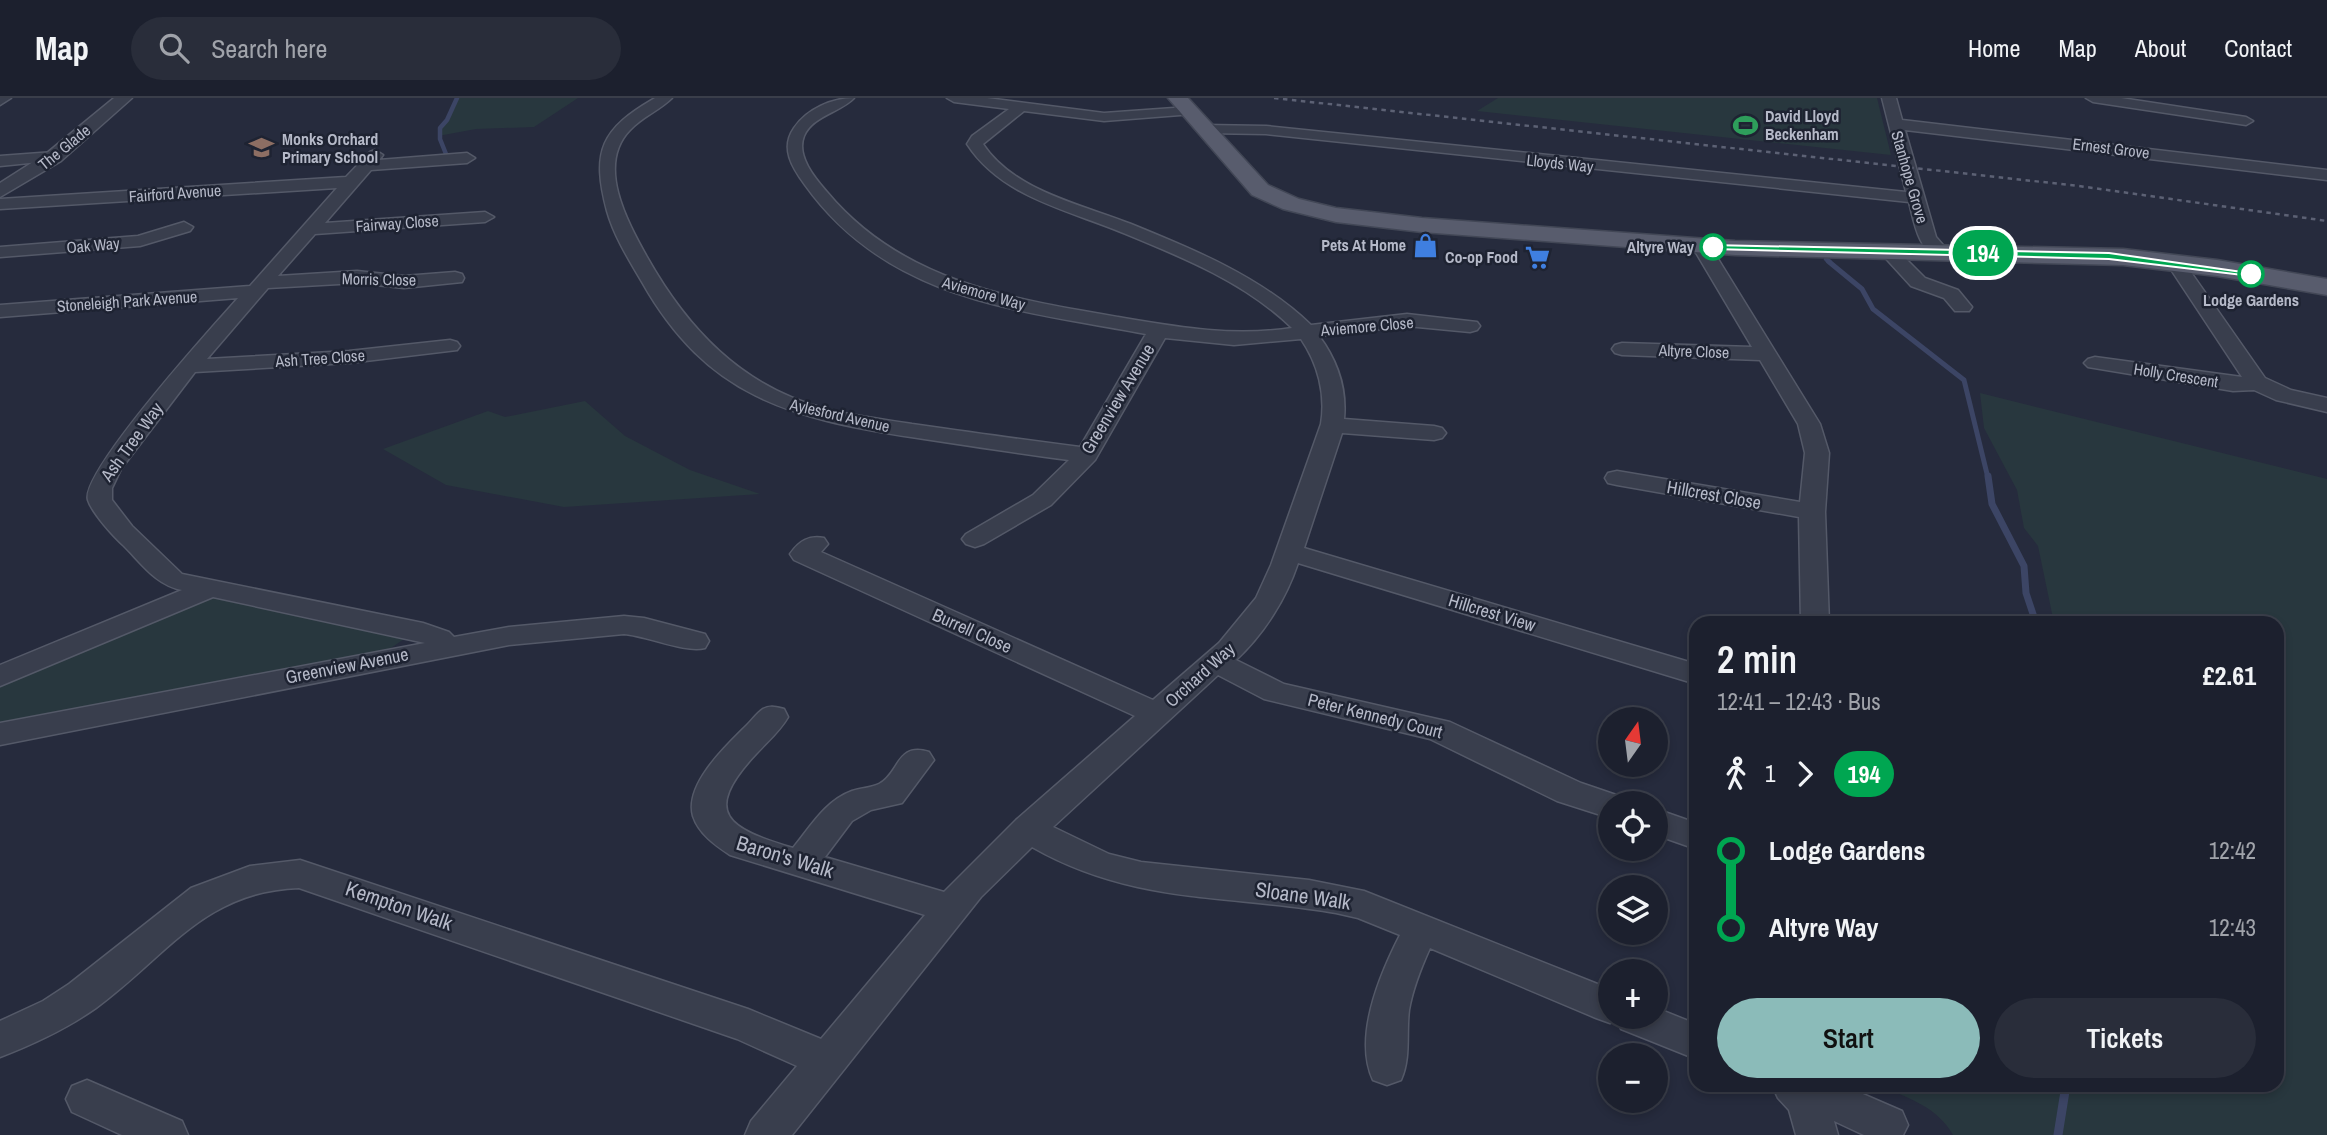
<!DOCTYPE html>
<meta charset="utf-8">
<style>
:root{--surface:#1c202e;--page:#292d3a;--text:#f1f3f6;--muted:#a0a3aa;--line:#3a3e4a;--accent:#8bbbb9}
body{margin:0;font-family:"Archivo Narrow",sans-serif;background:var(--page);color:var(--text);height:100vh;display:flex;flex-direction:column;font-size:26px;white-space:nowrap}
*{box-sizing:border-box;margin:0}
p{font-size:23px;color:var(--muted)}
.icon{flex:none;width:38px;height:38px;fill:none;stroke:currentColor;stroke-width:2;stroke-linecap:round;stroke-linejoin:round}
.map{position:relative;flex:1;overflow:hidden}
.sheet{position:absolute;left:1689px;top:518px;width:595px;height:476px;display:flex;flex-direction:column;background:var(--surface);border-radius:21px;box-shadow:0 4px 10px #0003,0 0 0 2px var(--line)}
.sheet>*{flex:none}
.badge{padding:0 14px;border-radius:23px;font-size:24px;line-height:46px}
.needle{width:46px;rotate:14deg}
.tools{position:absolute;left:1598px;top:609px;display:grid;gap:14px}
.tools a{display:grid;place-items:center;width:70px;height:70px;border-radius:50%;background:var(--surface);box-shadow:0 4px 10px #0003,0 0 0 2px var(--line);font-size:35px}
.map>.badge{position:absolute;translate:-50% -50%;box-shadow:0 0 0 4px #fff}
.legs{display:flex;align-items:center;gap:10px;height:77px;padding:0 28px;font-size:23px}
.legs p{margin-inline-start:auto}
.head{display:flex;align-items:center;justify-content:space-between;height:119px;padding:0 28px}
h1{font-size:38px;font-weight:600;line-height:52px}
.cta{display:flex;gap:14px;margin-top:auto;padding:14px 28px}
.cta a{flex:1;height:80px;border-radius:42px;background:var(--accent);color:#111;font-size:28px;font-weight:600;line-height:80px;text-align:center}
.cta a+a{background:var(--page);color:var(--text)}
ul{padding:0 28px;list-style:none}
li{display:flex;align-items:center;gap:24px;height:77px;font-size:26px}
li i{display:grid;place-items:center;width:10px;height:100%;margin:0 9px;background:currentColor}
li i::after{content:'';width:18px;height:18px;margin:-9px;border:5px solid;border-radius:50%;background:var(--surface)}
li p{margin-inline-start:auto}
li:first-child i{background:linear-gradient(#0000 50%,currentColor 0)}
li:last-child i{background:linear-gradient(currentColor 50%,#0000 0)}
header{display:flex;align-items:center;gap:42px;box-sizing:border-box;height:98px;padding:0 35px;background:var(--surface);border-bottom:2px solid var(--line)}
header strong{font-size:33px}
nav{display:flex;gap:38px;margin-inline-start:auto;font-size:24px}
.search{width:490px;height:63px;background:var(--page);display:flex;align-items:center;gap:18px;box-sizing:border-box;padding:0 24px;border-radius:38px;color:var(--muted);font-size:26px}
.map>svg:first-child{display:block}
.green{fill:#28373e}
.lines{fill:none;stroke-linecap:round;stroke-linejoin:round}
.stream-far3{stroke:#3c4565;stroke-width:4.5}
.stream-far2{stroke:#3c4565;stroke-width:5}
.stream-far1{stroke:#3c4565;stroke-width:7}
.stream{stroke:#3c4565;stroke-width:9}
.minor-casing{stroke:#545968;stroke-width:3}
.tertiary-casing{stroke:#545968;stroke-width:3}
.primary-casing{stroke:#424756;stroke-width:3}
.minor{fill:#393e4d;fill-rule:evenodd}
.tertiary{fill:#393e4d;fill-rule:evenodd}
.primary{fill:#585c6d;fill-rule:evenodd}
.rail{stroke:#5c6174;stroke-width:2.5;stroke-dasharray:4.5 4.5;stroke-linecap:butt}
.line-1{fill:#00a651;stroke:#fff;stroke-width:2}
.stop-1-dot{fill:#fff;stroke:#00a651;stroke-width:3.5}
.labels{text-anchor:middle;stroke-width:5;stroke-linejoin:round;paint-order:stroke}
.far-poi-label{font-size:16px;font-weight:bold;fill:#b5b9c8;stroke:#1e2332;text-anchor:start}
.far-street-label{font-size:16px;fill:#b5b9c8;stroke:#1e2332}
.far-stop-label{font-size:16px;font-weight:bold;fill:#b5b9c8;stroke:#1e2332;text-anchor:end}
.street-label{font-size:18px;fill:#b5b9c8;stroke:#1e2332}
.near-street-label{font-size:21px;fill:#b5b9c8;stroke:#1e2332}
</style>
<header>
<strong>Map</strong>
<div class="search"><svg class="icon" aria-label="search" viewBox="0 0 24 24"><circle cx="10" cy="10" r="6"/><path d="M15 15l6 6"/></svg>Search here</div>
<nav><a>Home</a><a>Map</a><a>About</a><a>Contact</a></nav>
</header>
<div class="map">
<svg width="2327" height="1037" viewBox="0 0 2327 1037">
<rect width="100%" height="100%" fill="#262b3d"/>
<g class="green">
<path d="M457 0H578L534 29 476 31 438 38Z"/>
<path d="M1498 0H1877L1891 57 1477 13Z"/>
<path d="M1980 295 2327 381V1037H1953C1937 1008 1906 999 1877 987H2277V525H2054L2038 448 2024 430 2017 392 1984 330Z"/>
<path d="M585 303 625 338 690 372 760 396 564 409 446 387 383 351 488 313 505 319Z"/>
<path d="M212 499 402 537 404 541 388 552 0 630V584Z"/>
</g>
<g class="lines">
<g class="stream-far3">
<path d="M446 56 440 41V30L447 22 457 0"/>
<path d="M1826 161 1830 164"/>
</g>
<path class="stream-far2" d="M1828 163 1862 191 1873 211 1964 282 1988 380"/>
<path class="stream-far1" d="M1988 378 1992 406 2024 468 2026 495 2036 525"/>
<path class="stream" d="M2058 1037 2066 987"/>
<defs>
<g id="minor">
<path d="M0 0H11L0 7Z"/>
<path d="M655 0H672C660 12 642 19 630 32 596 67 627 123 647 159 687 230 741 288 823 310 852 318 882 321 912 326 968 334 1024 342 1080 349L1146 236C1018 212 888 203 805 87 792 69 780 50 794 30 807 11 832 0 854 0 841 14 812 18 804 38 796 58 815 80 827 94 901 183 1010 201 1118 219 1177 229 1231 239 1292 230 1244 183 1177 157 1116 132 1063 111 1000 97 967 46L972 38 1009 11 954 4 947 0H987L1104 15 1188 9 1195 13 1193 16 1104 23 1024 13 983 46C1014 93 1081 106 1131 126 1195 152 1261 179 1311 227L1407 216 1477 224 1480 228 1477 232 1470 234 1407 228 1319 238C1337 262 1347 291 1344 321L1434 328 1442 330 1446 335 1442 340 1434 342 1342 335 1304 450 1696 566V586L1298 465C1286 501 1264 536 1236 562L1284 586 1450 624 1581 685 1622 699 1625 705H1610V720L1557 703 1430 641 1264 601 1218 577 1053 729 1109 756 1141 764 1309 782 1364 793 1610 891V919H1656V910L1696 926V961L1621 931 1617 922 1610 925 1596 920 1430 850C1421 870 1413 890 1409 912 1406 936 1411 960 1401 982L1387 987 1373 982C1353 939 1380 876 1400 837L1358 820 1336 815C1226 796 1134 807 1032 749L981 799 792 1037H745L751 1023 797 968 737 941 299 790C204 793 167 858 96 910 66 931 34 946 0 959V923L43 903 69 886 191 790 250 768 300 762 748 911 821 941 925 817 730 757C715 747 699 736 693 718 684 686 727 647 747 627 752 622 757 615 763 611 770 607 776 609 784 611L788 619C780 633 767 644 756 656 700 716 729 731 793 750 811 728 825 703 852 693 860 690 871 690 879 686 900 675 896 644 929 654L934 662 902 705 871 712 852 723 825 759 944 794 1016 722 1135 618 794 462 790 456C799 443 809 437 824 440L828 446 821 454 1153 602 1219 545 1256 500 1271 467 1321 326C1326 296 1318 266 1301 241L1234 247 1165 240 1095 362 1051 407 984 446 975 449 966 446 962 441 966 436 1033 397 1069 362C1016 355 963 347 911 339 790 320 707 299 642 184 629 162 614 138 607 113 591 53 601 31 655 0Z"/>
<path d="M1882 0H1896L1902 22 2327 72V82L1905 32 1936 139 1949 154 1940 159C1918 154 1914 123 1909 104L1266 36 1204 35 1197 31 1204 27 1266 28 1906 94Z"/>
<path d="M2086 0H2121L2246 19 2253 23 2246 27 2093 4Z"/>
<path d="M375 52 383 57 379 62 467 55 475 60 467 65 371 72 325 125 485 114 494 119 485 124 315 136 278 178 357 173 404 178 455 174 462 176 464 180 462 184 404 190 357 185 268 190 207 261 349 253 450 242 457 244 460 248 457 252 349 265 195 274 121 371 112 390V402L132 428 182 476 423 525 449 534 454 539 509 529 624 518 644 520 705 536 709 543 705 550C684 555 648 538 624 536L509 547 0 647V625L425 545 213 499 0 588V567L182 492C156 487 142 466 124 448 114 439 92 415 88 402 79 375 215 226 238 200L0 219V207L250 188 337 90 0 111V101L346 79 370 54Z"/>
<path d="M54 54 62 59 59 62 0 68V58Z"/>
<path d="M184 124 193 129 190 133 140 148 0 159V149L138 138Z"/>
<path d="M1701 143 1710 148 1820 326 1829 355 1825 414 1829 525H1801L1799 419 1617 387 1608 385 1605 380 1608 375 1617 373 1800 404 1805 355 1798 326 1760 262 1622 257 1615 255 1612 251 1615 247 1622 245 1752 249 1692 148Z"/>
<path d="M1888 148 1894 149 1925 180 1958 192 1972 209 1969 213H1955L1944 200 1911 188 1879 153Z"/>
<path d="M2175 158 2181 160 2265 280 2291 292 2327 300V314L2276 302 2254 292 2233 293 2088 269 2084 265 2088 261 2095 259 2242 279 2166 164Z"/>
<path d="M1656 711 1696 725V751L1656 737Z"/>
<path d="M87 982 182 1023 188 1037H122L72 1014 66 1001 72 988Z"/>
<path d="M1772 987H1842L1902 1013 1908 1027 1903 1037H1864L1834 1023 1838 1037H1796L1789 1012 1778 1000Z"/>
</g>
<path id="tertiary" d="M114 0H132L61 63 0 99V85L47 55Z"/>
<path id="primary" d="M1168 0H1188L1268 87 1299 101 1336 110 1422 120 1735 143 2123 151 2217 162 2327 181V197L2217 178 2123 167 1735 157 1422 134 1336 124 1283 111 1252 97Z"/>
</defs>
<use href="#minor" class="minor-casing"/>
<use href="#tertiary" class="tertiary-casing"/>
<use href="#primary" class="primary-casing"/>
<use href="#minor" class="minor"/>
<use href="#tertiary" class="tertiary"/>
<use href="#primary" class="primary"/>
<path class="rail" d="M1274 0 2079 88 2327 123"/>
</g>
<path class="line-1" d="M1710 147 2109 155 2256 176 2251 178 2109 161 1713 151 1709 149Z"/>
<defs>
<symbol id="stadium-bare" viewBox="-9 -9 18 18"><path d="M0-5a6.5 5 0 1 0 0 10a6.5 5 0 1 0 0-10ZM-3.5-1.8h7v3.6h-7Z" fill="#2e9e5b" stroke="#1e2332" stroke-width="2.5" paint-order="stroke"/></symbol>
<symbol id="school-bare" viewBox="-9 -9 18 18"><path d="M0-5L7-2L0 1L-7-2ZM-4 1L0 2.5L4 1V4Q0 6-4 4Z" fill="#8d6e63" stroke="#1e2332" stroke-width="2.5" paint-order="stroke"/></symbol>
<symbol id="shop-bare" viewBox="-9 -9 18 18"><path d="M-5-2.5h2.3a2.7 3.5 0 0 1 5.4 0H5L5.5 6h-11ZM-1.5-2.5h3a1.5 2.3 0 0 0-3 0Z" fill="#3f7fe0" stroke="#1e2332" stroke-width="2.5" paint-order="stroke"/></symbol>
<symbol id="supermarket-bare" viewBox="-9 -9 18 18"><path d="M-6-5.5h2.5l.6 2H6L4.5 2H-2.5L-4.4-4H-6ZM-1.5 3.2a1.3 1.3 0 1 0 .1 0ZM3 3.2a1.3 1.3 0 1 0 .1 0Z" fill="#3f7fe0" stroke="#1e2332" stroke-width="2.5" paint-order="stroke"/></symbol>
</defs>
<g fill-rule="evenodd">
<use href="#stadium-bare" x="1728" y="10" width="35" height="35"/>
<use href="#school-bare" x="244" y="32" width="35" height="35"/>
<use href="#shop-bare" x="1408" y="130" width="35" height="35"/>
<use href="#supermarket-bare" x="1520" y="142" width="35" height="35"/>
</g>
<g class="stop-1-dot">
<circle cx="1713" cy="149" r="12"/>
<circle cx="2251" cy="176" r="12"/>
</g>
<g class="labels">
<g class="far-poi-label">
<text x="1765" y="24">David Lloyd<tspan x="1765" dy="18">Beckenham</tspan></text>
<text x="282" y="47">Monks Orchard<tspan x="282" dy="18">Primary School</tspan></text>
<text x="1406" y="153" text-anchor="end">Pets At Home</text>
<text x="1518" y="165" text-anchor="end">Co-op Food</text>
</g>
<g class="far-street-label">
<text transform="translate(64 49) rotate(-39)" y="6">The Glade</text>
<text transform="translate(2111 50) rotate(7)" y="6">Ernest Grove</text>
<text transform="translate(1560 65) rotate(6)" y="6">Lloyds Way</text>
<text transform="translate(1910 79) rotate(74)" y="6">Stanhope Grove</text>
<text transform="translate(175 95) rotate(-4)" y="6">Fairford Avenue</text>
<text transform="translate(397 125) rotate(-4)" y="6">Fairway Close</text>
<text transform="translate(93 147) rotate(-5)" y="6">Oak Way</text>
<text transform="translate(379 181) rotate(1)" y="6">Morris Close</text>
<text transform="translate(984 195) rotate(16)" y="6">Aviemore Way</text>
<text transform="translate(127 203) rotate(-4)" y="6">Stoneleigh Park Avenue</text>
<text transform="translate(1367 228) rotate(-5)" y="6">Aviemore Close</text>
<text transform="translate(1694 253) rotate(2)" y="6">Altyre Close</text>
<text transform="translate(320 260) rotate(-4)" y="6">Ash Tree Close</text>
<text transform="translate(2176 277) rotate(9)" y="6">Holly Crescent</text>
<text transform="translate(840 317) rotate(13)" y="6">Aylesford Avenue</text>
</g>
<g class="far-stop-label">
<text x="1694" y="155">Altyre Way</text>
<text x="2251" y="208" text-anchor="middle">Lodge Gardens</text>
</g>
<g class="street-label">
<text transform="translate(1118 301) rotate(-59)" y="6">Greenview Avenue</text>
<text transform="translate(132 344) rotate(-54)" y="6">Ash Tree Way</text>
<text transform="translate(1714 397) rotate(10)" y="6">Hillcrest Close</text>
<text transform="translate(1492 515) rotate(17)" y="6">Hillcrest View</text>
<text transform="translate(972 533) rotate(24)" y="6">Burrell Close</text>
<text transform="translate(347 568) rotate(-11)" y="6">Greenview Avenue</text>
<text transform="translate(1200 577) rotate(-42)" y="6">Orchard Way</text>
<text transform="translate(1375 618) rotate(14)" y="6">Peter Kennedy Court</text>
</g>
<g class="near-street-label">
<text transform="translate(785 759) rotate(17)" y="7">Baron's Walk</text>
<text transform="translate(1303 798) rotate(8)" y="7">Sloane Walk</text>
<text transform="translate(399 808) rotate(19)" y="7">Kempton Walk</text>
</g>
</g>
</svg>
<div class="tools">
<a><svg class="needle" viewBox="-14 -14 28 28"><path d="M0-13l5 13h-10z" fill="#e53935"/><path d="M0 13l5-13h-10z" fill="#a0a3aa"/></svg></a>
<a><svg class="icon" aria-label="locate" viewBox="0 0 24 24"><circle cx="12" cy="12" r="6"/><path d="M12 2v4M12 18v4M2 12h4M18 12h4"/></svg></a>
<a><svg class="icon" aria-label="layers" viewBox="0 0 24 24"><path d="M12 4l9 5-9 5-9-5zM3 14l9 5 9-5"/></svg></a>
<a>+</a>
<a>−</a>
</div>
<b class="badge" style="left:1983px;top:155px;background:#00a651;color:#fff">194</b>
<section class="sheet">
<div class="head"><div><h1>2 min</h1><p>12:41 – 12:43 · Bus</p></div><b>£2.61</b></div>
<div class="legs"><svg class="icon" aria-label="walk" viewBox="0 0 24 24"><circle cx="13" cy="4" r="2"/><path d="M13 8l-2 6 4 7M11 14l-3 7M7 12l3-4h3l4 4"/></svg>1<svg class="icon" aria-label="forward" viewBox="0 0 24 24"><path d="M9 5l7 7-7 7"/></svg><b class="badge" style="background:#00a651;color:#fff">194</b></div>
<ul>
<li><i style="color:#00a651"></i><b>Lodge Gardens</b><p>12:42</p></li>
<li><i style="color:#00a651"></i><b>Altyre Way</b><p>12:43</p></li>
</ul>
<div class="cta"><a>Start</a><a>Tickets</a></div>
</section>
</div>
